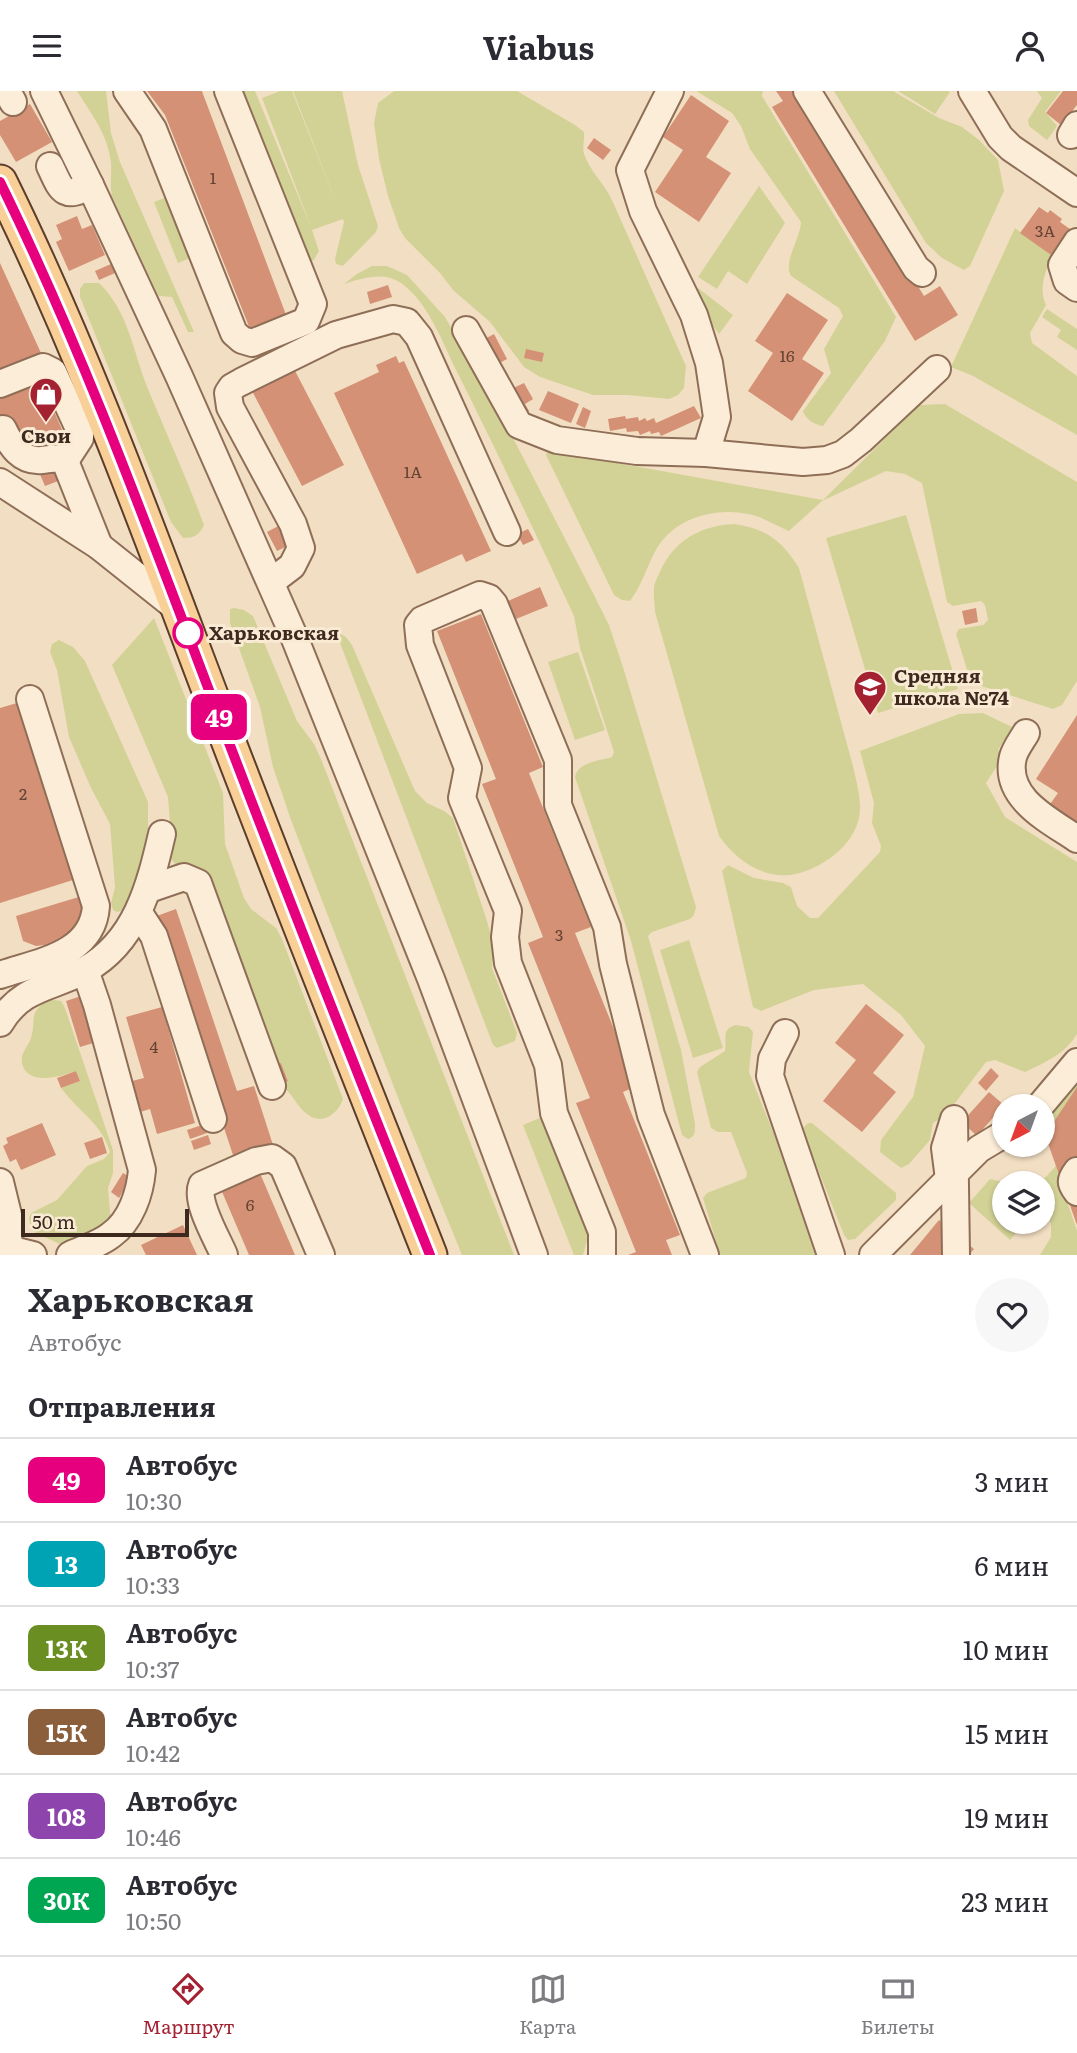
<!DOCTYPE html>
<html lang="ru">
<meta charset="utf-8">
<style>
:root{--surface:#fff;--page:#f7f7f7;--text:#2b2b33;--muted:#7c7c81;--line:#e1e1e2;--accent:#a42132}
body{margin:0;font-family:Literata,serif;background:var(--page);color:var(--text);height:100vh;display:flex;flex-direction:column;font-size:26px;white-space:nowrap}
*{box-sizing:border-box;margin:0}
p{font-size:23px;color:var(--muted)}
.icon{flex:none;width:38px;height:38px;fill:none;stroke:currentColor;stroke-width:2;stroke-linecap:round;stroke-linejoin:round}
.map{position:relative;height:1164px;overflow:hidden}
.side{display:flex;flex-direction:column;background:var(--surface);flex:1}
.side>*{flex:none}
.badge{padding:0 14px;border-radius:10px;font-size:24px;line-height:46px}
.needle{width:46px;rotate:221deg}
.controls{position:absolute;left:992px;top:1003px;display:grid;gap:14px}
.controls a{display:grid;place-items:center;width:63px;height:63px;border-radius:50%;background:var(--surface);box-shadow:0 2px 5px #0004;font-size:35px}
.scale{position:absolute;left:21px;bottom:18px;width:168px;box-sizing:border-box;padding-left:7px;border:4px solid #3d291d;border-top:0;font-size:19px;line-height:24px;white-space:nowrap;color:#3d291d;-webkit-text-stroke:5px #f9ead4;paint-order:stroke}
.map>.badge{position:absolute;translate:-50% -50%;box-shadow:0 0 0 4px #fff}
h2{padding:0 28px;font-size:26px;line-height:63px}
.round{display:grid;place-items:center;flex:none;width:74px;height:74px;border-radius:37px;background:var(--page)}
.headline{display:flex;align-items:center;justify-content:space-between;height:119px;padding:0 28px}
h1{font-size:33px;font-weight:700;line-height:52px}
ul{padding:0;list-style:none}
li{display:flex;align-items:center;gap:21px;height:84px;padding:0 28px;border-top:2px solid var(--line)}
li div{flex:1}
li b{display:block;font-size:26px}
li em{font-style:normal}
li .badge{min-width:77px;font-weight:700;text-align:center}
header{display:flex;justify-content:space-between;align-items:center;height:91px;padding:0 28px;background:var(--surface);font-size:32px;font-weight:700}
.tab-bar{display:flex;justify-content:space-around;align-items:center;height:98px;border-top:2px solid var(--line);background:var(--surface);font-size:19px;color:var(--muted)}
.tab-bar a{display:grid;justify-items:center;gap:4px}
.tab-bar .current{color:var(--accent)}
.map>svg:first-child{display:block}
.green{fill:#d2d296}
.building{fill:#d49175}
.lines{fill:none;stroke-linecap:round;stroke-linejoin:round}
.minor-casing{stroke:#8f6e58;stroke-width:30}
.major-casing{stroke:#5c3d2c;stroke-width:37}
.minor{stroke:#fcedd8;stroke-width:26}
.major{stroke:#f9cf98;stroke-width:33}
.line-casing{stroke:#fff;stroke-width:16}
.line{stroke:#e6007e;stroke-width:10}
.stop-dot{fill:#fff;stroke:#e6007e;stroke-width:3.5}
.labels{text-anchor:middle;stroke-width:6;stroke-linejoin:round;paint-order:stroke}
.number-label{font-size:16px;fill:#634333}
.poi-label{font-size:19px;font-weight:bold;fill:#3d291d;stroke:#f9ead4}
.stop-label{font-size:19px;font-weight:bold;fill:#3d291d;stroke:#f9ead4;text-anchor:start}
</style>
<header><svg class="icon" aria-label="menu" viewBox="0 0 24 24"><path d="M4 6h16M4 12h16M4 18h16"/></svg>Viabus<svg class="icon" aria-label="person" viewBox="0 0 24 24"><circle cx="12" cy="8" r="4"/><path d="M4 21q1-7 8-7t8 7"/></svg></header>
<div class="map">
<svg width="1077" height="1164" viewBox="0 0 1077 1164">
<rect width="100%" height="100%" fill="#f2dfc3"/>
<g class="green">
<path d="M77 0H106L111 42 120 71 194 241H188L172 206 159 205 157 202 112 105C109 92 113 79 110 66 106 41 90 21 77 0Z"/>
<path d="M240 0H255L311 136 262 7 280 0H292L339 119 293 0H342L358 74 378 135 376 141 343 175 336 173 335 168 344 131 343 128 312 139 319 160 314 169 310 170Z"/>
<path d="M394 0H517L575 34 584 41C585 48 582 56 584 63 590 80 603 91 611 107L686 275 684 297 678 304 669 308 628 304H593L540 286 524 276 490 231 453 199 440 182 405 147 399 137 388 105 379 68 374 32 378 12Z"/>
<path d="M696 0H763L762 5 896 226 885 250 823 335C815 334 805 328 803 320L831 282 824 258 843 225 839 217 791 185C783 170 800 149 801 131L750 58 741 35 732 22Z"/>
<path d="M834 0H893L939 27 962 36 979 49 998 69 1004 100 970 175 964 179 942 167 926 152Z"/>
<path d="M898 0H948L950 1 935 23Z"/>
<path d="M1037 0H1061L1045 21 1057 35 1047 49 1029 35 1028 29 1042 7Z"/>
<path d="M759 95 785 132 747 193 728 180 717 198 698 186Z"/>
<path d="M170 105 193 166 178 172 154 111Z"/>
<path d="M1015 137 1051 164C1046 182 1038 196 1046 214L1030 242 1032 252 1077 285V344L973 285 951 276Z"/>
<path d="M372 175H387L407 184 445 226 512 345 594 504 609 534 622 573 696 816 694 824 690 828 652 841 648 845 681 959 695 1033C695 1039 696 1046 688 1048L682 1044 631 850 575 686C578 671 599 670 612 666L614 661 580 557 574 525C536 444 498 362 458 283 443 253 429 212 401 192 384 180 362 187 344 193L357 183Z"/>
<path d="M84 192H99C129 221 133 261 148 298 167 344 187 388 204 434 199 444 195 447 183 447L171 431 80 206V198Z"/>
<path d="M698 197 733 224 719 243 692 206Z"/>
<path d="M1047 218 1077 238V259L1057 246 1061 239 1042 226Z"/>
<path d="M945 313 1077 391V590L1062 614 1053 618 978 594 970 588 956 543 959 538 983 534 988 529 985 514 981 510 953 515 947 511 922 392 905 383 886 380 822 410 789 440C779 436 769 430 759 426 724 414 678 423 657 457 647 474 643 493 630 510L622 509 614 504 546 364 548 358 573 364 823 409 919 314Z"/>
<path d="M906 424 958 598 878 622 826 447Z"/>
<path d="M734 433C767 438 781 449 799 477 813 528 827 580 841 631 847 654 859 692 860 714 862 749 826 776 796 783 764 790 736 769 719 745L655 521C655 514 653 505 654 498 654 493 657 487 659 483 673 450 699 435 734 433Z"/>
<path d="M234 517 244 519 253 525 297 630 314 653 321 668 514 1164H462L404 1022 291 729 273 676 260 616 230 532V518Z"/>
<path d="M154 527 223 702 225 753 244 807 251 818 276 837 282 848 343 1008C338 1023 322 1035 307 1023 296 1015 294 1003 279 993L288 989 281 972 272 976 177 775 170 767 171 744 168 706 112 574Z"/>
<path d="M339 542 346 546 352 554 415 700 427 712 444 720 453 727 487 830 494 856 492 877 517 942 515 950 497 957 493 954 337 544Z"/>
<path d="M59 549 73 556 85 570 148 711V738L139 789 121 820 117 821 113 819 111 812 115 796 110 733 91 697 69 646 57 579 50 561 52 553Z"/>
<path d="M578 561 605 639 575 649 548 571Z"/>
<path d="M983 622 1012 636 998 659 1003 666 986 692 1005 726 1077 771V943C1065 963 1046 971 1025 981L995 969 986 971 946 1024 933 1032 930 1049 909 1073 901 1077 880 1061 881 1049 913 1006 925 955 901 924 863 893 814 899 761 920 753 916 722 780 728 774 754 787 783 792 791 796 797 815 810 827H818L880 761 881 755 872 732 874 712 860 660 959 623Z"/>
<path d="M689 849 723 957 693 967 660 859Z"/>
<path d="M48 908 61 910 65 917 113 1059V1082L108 1097 111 1132 64 1155 36 1142 31 1138 29 1127 31 1122 57 1109 87 1075 104 1068 110 1061C102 1033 79 1021 61 997L80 990 76 980C62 985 27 996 22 972 20 962 28 956 31 947 37 927 27 924 48 908Z"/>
<path d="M735 934 749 936 753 941 749 981 775 1046 815 1164H720L703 1107 707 1102 746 1087 747 1082 731 1041H718L711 1037 697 981 700 976 725 960C727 947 721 939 735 934Z"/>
<path d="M1077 993V1065L1060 1089 1077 1140V1164H1040L1051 1146V1133L1043 1112V1092L1041 1091 1055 1076 1058 1067 1044 1037V1032Z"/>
<path d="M542 1026 589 1143 583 1164H574L523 1034Z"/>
<path d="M808 1032H812L896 1102V1109L855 1148 848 1149 844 1144 802 1038Z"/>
<path d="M990 1088 1008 1092H1004V1130L1026 1131 1010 1149 969 1112Z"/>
</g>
<g class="building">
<path d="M147 0H202L203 3 288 229 252 243 165 24Z"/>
<path d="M776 0H798L924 205 940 195 958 224 915 250 772 16 783 10Z"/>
<path d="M1063 0H1077V14L1061 34 1046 22Z"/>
<path d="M691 4 729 30 706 66 731 82 699 131 655 101 683 59 663 46Z"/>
<path d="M30 13 52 51 16 71 0 44V30Z"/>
<path d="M594 47 611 59 603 69 587 57Z"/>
<path d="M1039 116 1048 122 1050 119 1062 128 1060 131 1070 138 1051 164 1020 142Z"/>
<path d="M77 125 82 138 92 134 105 164 69 180 56 151 62 148 56 134Z"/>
<path d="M0 172 41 262 7 279 0 300Z"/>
<path d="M111 173 115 182 99 189 95 180Z"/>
<path d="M388 194 392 206 370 213 367 201Z"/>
<path d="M787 202 828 229 802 268 824 282 792 330 748 300 773 262 755 250Z"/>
<path d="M494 243 507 268 496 274 483 249Z"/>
<path d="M526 258 544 262 542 271 524 267Z"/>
<path d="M396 265 399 272 404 270 491 460 466 471 462 463 417 483 334 302 379 281 376 274Z"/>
<path d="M293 276 344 374 302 395 251 298Z"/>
<path d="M39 285 66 348 35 362 0 335V302Z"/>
<path d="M524 292 533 308 525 313 529 320 522 324 509 299Z"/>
<path d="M548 300 579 313 571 332 539 319Z"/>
<path d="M694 315 701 327 661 345 659 341 651 343 650 340 640 344 638 340 627 341 626 337 610 340 608 328 625 325 626 328 638 326 639 330 645 327 647 330 654 327 656 332Z"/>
<path d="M583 316 591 320 585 337 576 333Z"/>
<path d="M55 374 61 389 45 395 39 381Z"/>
<path d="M282 433 292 453 277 460 267 441Z"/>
<path d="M528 438 534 449 523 454 517 443Z"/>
<path d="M540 496 548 515 516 528 508 510Z"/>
<path d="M976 517 978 531 965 534 962 520Z"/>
<path d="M481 523 543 676 529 682 591 836 575 842 637 995 623 1001 680 1144 666 1149 672 1164H628L636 1161 576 1012 590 1007 528 852 543 846 482 693 496 688 437 540Z"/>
<path d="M17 612 73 789 0 812V617Z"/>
<path d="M1077 624V735L1048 716 1058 702 1036 688Z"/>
<path d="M82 805 87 820 80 833 67 846 53 853 36 855 23 850 16 825Z"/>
<path d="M176 818 237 1000 254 995 274 1057 234 1067 154 826Z"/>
<path d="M84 904 100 950 80 956 66 910Z"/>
<path d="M866 913 904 944 873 982 896 1001 862 1041 823 1010 856 969 835 952Z"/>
<path d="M162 916 195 1032 157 1043 150 1018 137 1022 128 991 144 987 126 926Z"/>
<path d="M281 972 288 990 279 993 272 976Z"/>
<path d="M991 977 999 985 986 1000 978 992Z"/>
<path d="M76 980 80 990 61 997 57 987Z"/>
<path d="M1077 996V1134L1045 1044Z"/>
<path d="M989 1001 1004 1014 977 1045 962 1031Z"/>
<path d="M42 1032 56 1064 21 1079 16 1068 10 1071 3 1055 8 1052 6 1047Z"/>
<path d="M205 1033 207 1042 190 1048 187 1039Z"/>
<path d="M208 1044 211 1053 194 1059 191 1050Z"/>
<path d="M102 1046 107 1062 90 1068 84 1052Z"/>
<path d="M259 1080 295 1164H249L220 1096Z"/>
<path d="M123 1082 131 1087 119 1107 111 1101Z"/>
<path d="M939 1129 974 1158 969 1164H910Z"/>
<path d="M183 1134 197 1164H146L141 1154Z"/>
</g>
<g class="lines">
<defs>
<g id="minor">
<path d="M7 0 13 11"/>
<path d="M44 0 90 94 179 285 293 543 431 888 534 1164"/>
<path d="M127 0 153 38 234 242 242 249 252 252 306 230 313 213 228 0"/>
<path d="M670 0 630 79 643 120 694 224 709 272 717 326 706 362"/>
<path d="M807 0 916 177 922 182"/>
<path d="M972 0 1000 46 1011 57 1077 102"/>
<path d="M1071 44 1077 34"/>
<path d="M50 75C61 98 63 110 90 94"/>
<path d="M1077 151 1062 174 1067 190 1077 197"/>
<path d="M466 239 519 334 557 349 637 360 706 362 803 371 827 369 843 363 861 349 937 278"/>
<path d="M0 293 43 276 53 281 80 340V347L65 370"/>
<path d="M3 338C11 355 21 371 42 369 51 368 57 366 65 370L99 455"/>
<path d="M0 391 99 455 178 518"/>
<path d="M271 491 292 475 301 457 293 433 230 316 228 302 232 296 241 291 336 244 393 228 407 231 419 246 507 441"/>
<path d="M1026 642C1022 649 1015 658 1013 666 1003 707 1049 729 1077 748"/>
<path d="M149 798 184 786 198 792 272 995"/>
<path d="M139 822 154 845 213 1028"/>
<path d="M0 884C38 871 93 864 96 815L30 608"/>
<path d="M0 932C22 895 53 897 85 879 136 851 150 795 162 743"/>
<path d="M785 942 772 968 770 985 831 1164"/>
<path d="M1040 1015 1077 971"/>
<path d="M1077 1080C1070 1089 1070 1092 1077 1101"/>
<path d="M949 1088 945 1057 954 1028 956 1164"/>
<path d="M0 1091 10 1132 7 1159"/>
<path d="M0 1162 17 1160 33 1164"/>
<path d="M70 1164C83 1158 100 1153 111 1144 131 1130 140 1102 142 1079L97 914 85 879"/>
<path d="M224 1164C217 1147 195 1111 202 1094L256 1070 272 1067 283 1075 321 1164"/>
<path d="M602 1164V1141L554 1022 548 974 508 872 505 846 508 820 462 707 468 677 420 554 418 534 422 529 480 504 489 507 494 513 558 669V714L607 836 613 873 651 1024 705 1164"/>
<path d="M873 1164 979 1058 1004 1043"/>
</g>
<path id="major" d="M0 91C85 263 150 444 218 623 287 804 359 984 430 1164"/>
</defs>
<use href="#minor" class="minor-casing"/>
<use href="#major" class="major-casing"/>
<use href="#minor" class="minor"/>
<use href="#major" class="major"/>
</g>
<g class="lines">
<defs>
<path id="line" d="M0 91C85 264 150 444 218 623 287 804 358 984 430 1164"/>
</defs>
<use href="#line" class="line-casing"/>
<use href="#line" class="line"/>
</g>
<defs>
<symbol id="shop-pin" viewBox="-11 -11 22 30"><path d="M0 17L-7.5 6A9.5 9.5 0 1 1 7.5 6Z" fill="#a42132" stroke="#f9ead4"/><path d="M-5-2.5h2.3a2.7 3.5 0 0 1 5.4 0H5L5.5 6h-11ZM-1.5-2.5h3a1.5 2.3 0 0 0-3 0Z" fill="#fff"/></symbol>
<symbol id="school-pin" viewBox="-11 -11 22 30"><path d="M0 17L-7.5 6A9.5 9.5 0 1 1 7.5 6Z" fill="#a42132" stroke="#f9ead4"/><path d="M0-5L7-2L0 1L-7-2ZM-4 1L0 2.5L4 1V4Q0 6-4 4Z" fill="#fff"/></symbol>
</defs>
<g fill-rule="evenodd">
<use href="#shop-pin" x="27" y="284" width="38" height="52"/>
<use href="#school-pin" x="851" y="577" width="38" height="52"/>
</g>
<circle class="stop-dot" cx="188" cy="542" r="14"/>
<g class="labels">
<g class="number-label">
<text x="213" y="93">1</text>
<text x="1045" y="146">3А</text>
<text x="787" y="271">16</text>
<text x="413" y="387">1А</text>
<text x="23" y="709">2</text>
<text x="559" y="850">3</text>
<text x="154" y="962">4</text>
<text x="250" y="1120">6</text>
</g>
<g class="poi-label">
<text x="46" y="352">Свои</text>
<text x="894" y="592" text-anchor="start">Средняя<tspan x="894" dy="22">школа №74</tspan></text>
</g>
<g class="stop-label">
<text x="209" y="549">Харьковская</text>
</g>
</g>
</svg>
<div class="controls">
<a><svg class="needle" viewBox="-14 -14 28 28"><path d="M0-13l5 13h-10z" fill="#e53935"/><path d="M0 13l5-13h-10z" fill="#7c7c81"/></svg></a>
<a><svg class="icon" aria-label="layers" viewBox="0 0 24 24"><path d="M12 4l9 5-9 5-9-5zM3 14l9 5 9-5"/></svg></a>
</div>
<div class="scale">50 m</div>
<b class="badge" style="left:219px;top:626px;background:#e6007e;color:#fff">49</b>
</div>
<section class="side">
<div class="headline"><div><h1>Харьковская</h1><p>Автобус</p></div><a class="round"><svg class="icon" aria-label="heart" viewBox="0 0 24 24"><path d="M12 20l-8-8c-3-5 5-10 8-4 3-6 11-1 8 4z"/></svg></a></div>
<h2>Отправления</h2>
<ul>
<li><span class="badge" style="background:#e6007e;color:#fff">49</span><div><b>Автобус</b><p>10:30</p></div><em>3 мин</em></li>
<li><span class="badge" style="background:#00a3b4;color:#fff">13</span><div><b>Автобус</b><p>10:33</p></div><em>6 мин</em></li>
<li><span class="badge" style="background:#6b8e23;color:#fff">13К</span><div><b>Автобус</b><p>10:37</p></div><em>10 мин</em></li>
<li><span class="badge" style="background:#8b5e3c;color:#fff">15К</span><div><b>Автобус</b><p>10:42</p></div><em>15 мин</em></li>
<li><span class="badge" style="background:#8e44ad;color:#fff">108</span><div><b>Автобус</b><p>10:46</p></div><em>19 мин</em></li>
<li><span class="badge" style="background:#00a651;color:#fff">30К</span><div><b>Автобус</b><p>10:50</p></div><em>23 мин</em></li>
</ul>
</section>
<nav class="tab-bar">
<a class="current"><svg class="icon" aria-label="directions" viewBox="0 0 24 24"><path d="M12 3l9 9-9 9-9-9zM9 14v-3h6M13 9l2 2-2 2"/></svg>Маршрут</a>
<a><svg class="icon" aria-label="map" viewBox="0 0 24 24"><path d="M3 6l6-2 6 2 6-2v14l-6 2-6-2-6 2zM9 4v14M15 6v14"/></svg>Карта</a>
<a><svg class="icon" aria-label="tickets" viewBox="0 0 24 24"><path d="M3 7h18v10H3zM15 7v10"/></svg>Билеты</a>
</nav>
